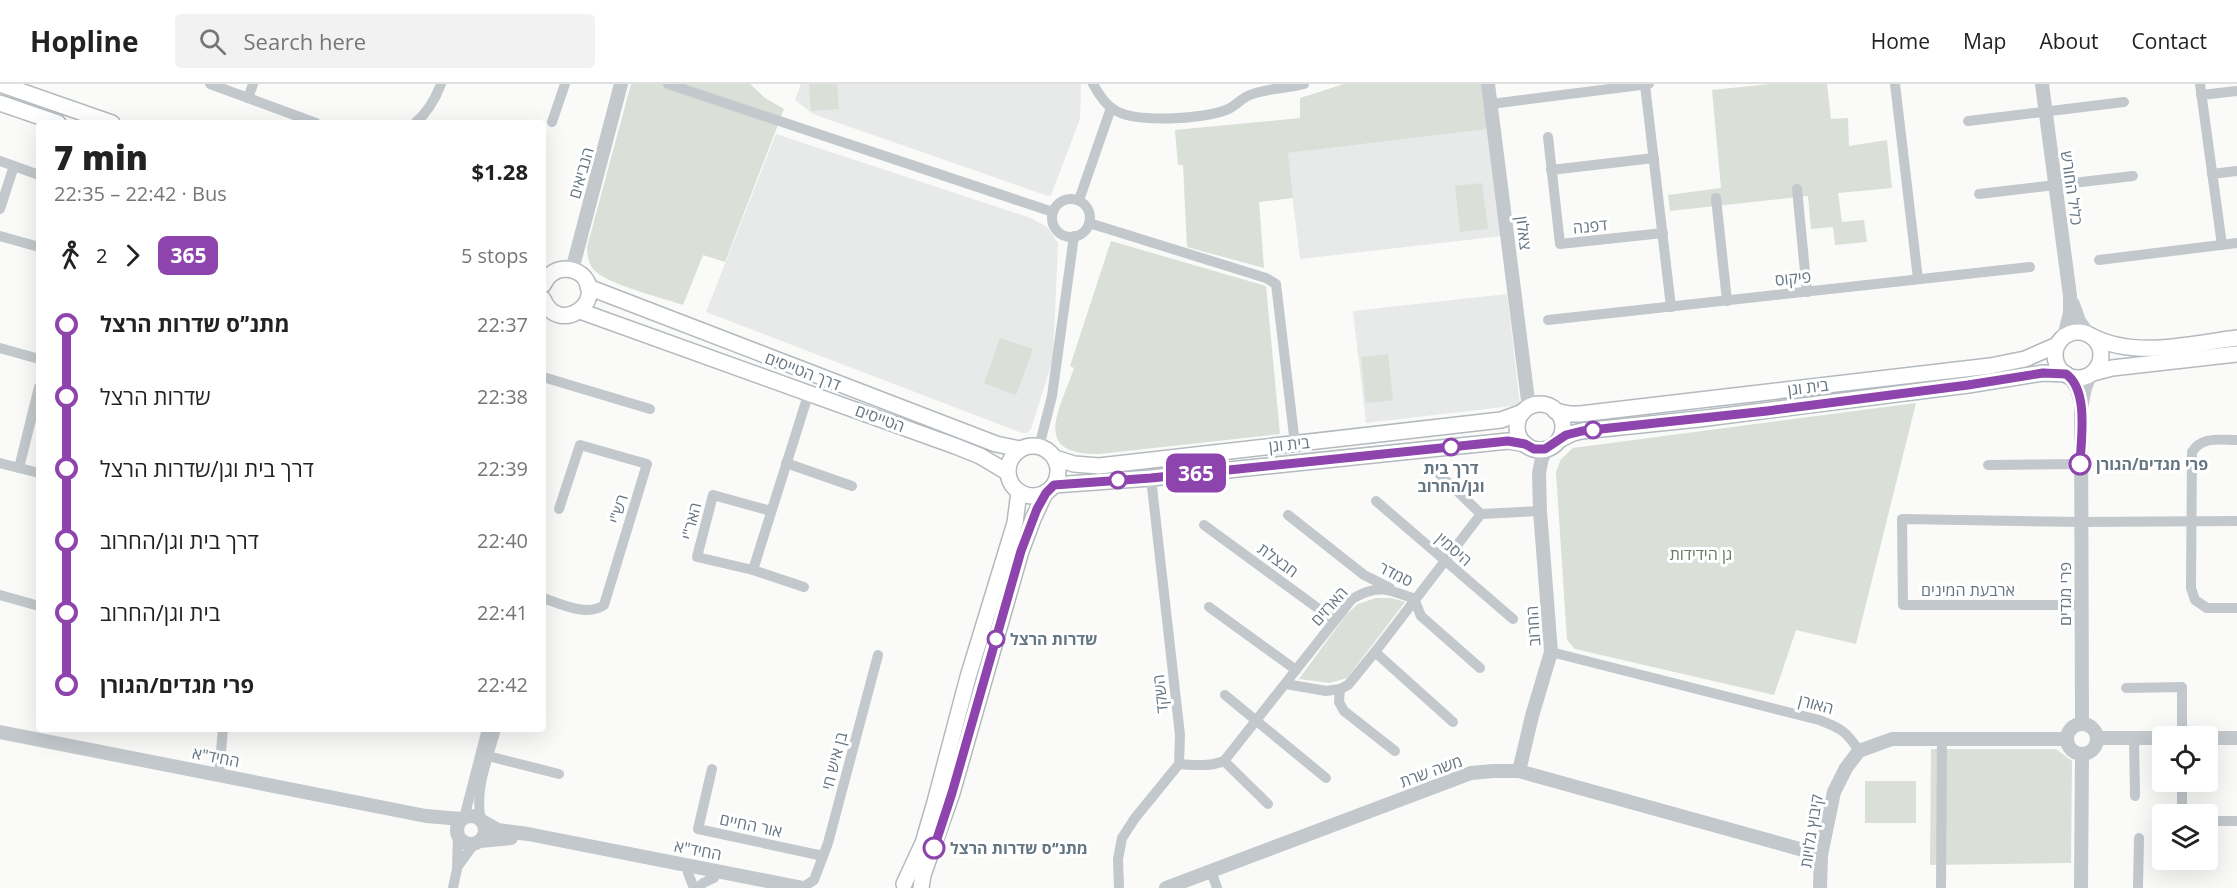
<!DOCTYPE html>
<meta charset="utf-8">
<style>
:root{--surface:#fff;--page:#f2f2f2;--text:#222;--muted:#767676;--line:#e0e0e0}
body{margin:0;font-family:"Open Sans",Heebo,sans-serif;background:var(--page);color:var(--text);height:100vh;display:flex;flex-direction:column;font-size:22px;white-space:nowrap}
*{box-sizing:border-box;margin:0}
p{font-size:20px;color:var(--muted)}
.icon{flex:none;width:33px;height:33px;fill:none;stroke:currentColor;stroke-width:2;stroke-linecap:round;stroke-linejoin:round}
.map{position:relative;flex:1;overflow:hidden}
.side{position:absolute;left:36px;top:36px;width:510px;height:612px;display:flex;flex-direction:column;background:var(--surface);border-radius:6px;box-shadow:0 6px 24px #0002}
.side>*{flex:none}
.badge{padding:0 12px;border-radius:9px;font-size:21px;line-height:39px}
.fabs{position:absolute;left:2152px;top:642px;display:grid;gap:12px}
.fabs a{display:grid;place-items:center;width:66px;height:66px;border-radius:6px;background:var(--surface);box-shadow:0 6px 24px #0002;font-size:30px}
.map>.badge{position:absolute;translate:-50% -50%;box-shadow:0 0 0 3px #fff}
.legs{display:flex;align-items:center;gap:9px;height:66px;padding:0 18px;font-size:20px}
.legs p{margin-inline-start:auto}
.overview{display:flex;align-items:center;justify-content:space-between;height:102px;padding:0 18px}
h1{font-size:33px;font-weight:800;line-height:45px}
ul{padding:0 18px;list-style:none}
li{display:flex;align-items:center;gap:21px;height:72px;font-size:22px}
li i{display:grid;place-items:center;width:9px;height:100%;margin:0 8px;background:currentColor}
li i::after{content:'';width:15px;height:15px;margin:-8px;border:4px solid;border-radius:50%;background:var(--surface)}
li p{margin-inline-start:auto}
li:first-child i{background:linear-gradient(#0000 50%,currentColor 0)}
li:last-child i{background:linear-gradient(currentColor 50%,#0000 0)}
header{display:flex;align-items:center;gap:36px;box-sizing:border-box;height:84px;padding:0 30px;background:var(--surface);border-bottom:2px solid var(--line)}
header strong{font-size:28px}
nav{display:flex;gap:33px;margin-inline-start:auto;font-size:21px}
.search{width:420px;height:54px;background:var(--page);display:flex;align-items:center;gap:15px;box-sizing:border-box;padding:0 21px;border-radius:6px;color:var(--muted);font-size:22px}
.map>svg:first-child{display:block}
.built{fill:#e8e9e9}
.green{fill:#dadfd7}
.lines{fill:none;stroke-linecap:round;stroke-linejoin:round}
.secondary-casing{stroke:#b3babf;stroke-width:18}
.minor{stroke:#c3c8cc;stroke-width:10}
.tertiary{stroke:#c3c8cc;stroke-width:14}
.secondary{stroke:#fff;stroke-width:15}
.line-1-casing{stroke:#fff;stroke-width:14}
.line-1{stroke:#8e44ad;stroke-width:9}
.stop-1-dot{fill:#fff;stroke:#8e44ad;stroke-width:3}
.labels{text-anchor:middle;stroke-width:6;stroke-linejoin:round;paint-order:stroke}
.street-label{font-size:16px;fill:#657683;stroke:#fff}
.stop-label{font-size:16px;font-weight:bold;fill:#657683;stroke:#fff;text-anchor:start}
.park-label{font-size:16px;fill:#687a64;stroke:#fff}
</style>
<header>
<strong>Hopline</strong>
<div class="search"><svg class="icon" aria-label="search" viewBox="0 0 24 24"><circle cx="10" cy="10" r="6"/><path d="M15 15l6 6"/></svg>Search here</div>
<nav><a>Home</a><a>Map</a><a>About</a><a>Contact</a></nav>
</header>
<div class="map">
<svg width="2237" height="804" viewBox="0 0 2237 804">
<rect width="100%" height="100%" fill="#fafaf8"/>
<g class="built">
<path d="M801 0H1081L1080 35 1051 111 1048 112 813 30 795 16Z"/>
<path d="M1489 45 1502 152 1300 175 1287 69Z"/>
<path d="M776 50 1031 134 1047 143 1058 159 1053 275 1031 345 1027 349H1022L706 228Z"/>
<path d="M1507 210 1520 321 1366 339 1353 227Z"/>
</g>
<g class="green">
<path d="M631 0H750L765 14 784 25 725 178 703 171 683 221C663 214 605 200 593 185 588 178 587 171 587 163Z"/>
<path d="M809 0H837L839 25 811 27Z"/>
<path d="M1344 0H1481L1489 45 1288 69 1293 114 1259 118 1264 184 1187 163 1183 81H1178L1175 46 1300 34V14Z"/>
<path d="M1770 0H1827L1831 35 1848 34 1849 62 1887 56 1892 104 1838 109 1842 138 1864 136 1867 158 1835 161 1833 143 1811 145 1808 112 1670 127 1668 111 1721 104 1712 6Z"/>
<path d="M1482 99 1488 145 1460 148 1455 102Z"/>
<path d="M1111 157 1266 202 1280 350 1099 370C1030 371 1060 326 1074 284L1070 282Z"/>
<path d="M1000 254 1033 265 1016 311 984 299Z"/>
<path d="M1388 270 1393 316 1366 319 1361 273Z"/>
<path d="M1916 319 1856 560 1796 546 1774 611 1575 565 1567 556 1556 388 1561 375 1573 364Z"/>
<path d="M1376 514H1391L1405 518 1347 594 1330 599 1299 595 1346 531 1358 520Z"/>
<path d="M1931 665H2056L2072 677 2071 779 1930 781Z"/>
<rect x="1865" y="697" width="51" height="42"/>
</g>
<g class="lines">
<defs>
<g id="secondary">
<path d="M0 0 112 39"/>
<path d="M0 19 58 39"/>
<path d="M543 201C547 192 554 186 564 185 570 185 577 187 582 191 608 217 559 253 543 215"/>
<path d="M588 203 996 360 1020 365"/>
<path d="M580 227 955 362 980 372 1007 388"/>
<circle cx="2078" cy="271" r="23"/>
<path d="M2091 252C2136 275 2189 260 2237 254"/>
<path d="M2093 289 2112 284 2237 270"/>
<circle cx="1540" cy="343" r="23"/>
<path d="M1555 327 1570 330H1580L1990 282 2025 275 2057 261"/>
<path d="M1559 356 1573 349 1582 347 1699 335 1968 301 2043 289 2066 290"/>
<circle cx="1033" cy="387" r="25"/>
<path d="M1055 374 1074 380 1099 382 1501 336 1523 328"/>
<path d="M1054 401 1151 394 1508 357 1525 360"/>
<path d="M904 800 923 759 935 718 968 593 1015 439 1019 408"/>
<path d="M921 804 923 791 952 709 1021 467 1033 435 1045 409"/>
</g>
</defs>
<use href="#secondary" class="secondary-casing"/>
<g class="minor">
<path d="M210 0 316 39"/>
<path d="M668 0 1053 128"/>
<path d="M1093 0C1098 9 1104 19 1113 25 1134 40 1203 35 1226 26 1235 23 1241 14 1250 11 1266 4 1287 5 1304 0"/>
<path d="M1895 0 1918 195"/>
<path d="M2200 0 2222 161"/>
<path d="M1645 1 1671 223"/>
<path d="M2201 11 2237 7"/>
<path d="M248 14 253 0"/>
<path d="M1491 20 1649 0"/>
<path d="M1968 37 2124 18"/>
<path d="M552 38 565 0"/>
<path d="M415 39C428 28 435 16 441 0"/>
<path d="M1548 53 1560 160 1663 149"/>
<path d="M0 77 39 91"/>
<path d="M1551 86 1654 74"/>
<path d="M2212 90 2237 87"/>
<path d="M1797 105 1807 208"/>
<path d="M1979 110 2133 92"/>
<path d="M1716 114 1727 217"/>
<circle cx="1071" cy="134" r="19"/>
<path d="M1079 116 1111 24"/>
<path d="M0 125 14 82"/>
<path d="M1089 139 1266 194 1276 200 1295 360"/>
<path d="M0 152 39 163"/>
<path d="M2099 176 2237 159"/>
<path d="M1548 236 2030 183"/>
<path d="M0 264 39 275"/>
<path d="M543 293 650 325"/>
<path d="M2237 356C2220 356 2202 352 2192 368L2191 504 2195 516 2207 524H2237"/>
<path d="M1039 363 1052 312 1074 152"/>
<path d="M0 379 39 389"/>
<path d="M786 379 852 402"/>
<path d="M1988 381 2080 380"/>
<path d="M19 384 39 303"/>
<path d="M1433 384 1481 430"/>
<path d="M1376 417 1513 535"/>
<path d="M1288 431 1364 491 1390 504"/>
<path d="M1204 441 1334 536"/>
<path d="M753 486 697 473 713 411 771 427"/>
<path d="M804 503 753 486 809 308"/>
<path d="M0 511 39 522"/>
<path d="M1410 513 1414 515 1421 532 1480 584"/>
<path d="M543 514C561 520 587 533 604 521L647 380 580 361 559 425"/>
<path d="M2081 521H1903L1902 435 2081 438 2237 437"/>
<path d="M1209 523 1296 586"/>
<path d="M1375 568 1453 638"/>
<path d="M1551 568 1819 636C1841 644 1847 648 1859 667"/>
<path d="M1286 600 1326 607 1340 605 1348 601 1375 568 1481 430 1540 427"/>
<path d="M2126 604 2182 603V652"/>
<path d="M1340 605 1339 618 1344 627 1395 667"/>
<path d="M1225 611 1326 694"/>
<path d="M2134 654 2135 712"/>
<path d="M488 672 559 690"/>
<path d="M1224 677 1268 720"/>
<path d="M1179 680C1195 681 1209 683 1224 677L1352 515C1377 500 1389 505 1414 515"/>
<path d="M712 685 698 745 823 772"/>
<path d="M219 690 223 645"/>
<path d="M2182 730V698"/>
<path d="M464 734 487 645"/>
<path d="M481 736C474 706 488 674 496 645"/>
<path d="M2208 737H2237"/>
<path d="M458 782 474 760"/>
<path d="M1211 787 1217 804"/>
<path d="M688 789 694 804"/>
<path d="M453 804 457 785 458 752"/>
<path d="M698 804 703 799 714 794"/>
<path d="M802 804 814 796 828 759 878 571"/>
<path d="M1119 804 1118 775 1122 754 1135 734 1179 680 1180 651 1151 394"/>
<path d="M1941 804 1942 654"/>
<path d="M2138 804 2139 754"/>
</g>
<g class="tertiary">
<path d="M1488 0 1529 324"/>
<path d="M2042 0 2070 212V229L2064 253"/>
<path d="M572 186 621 0"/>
<path d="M2073 220 2079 237 2088 250"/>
<path d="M2069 292 2077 305 2081 319"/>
<circle cx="2082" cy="655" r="15"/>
<path d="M2082 640 2081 324 2085 304 2090 291"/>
<path d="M0 648 426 732 462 735"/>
<path d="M2097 654H2163"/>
<path d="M2208 654H2237"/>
<path d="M1519 687 1532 632 1551 568 1540 427 1539 389 1542 374 1548 364"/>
<circle cx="471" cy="746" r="14"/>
<path d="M482 737 498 746 528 750 803 804"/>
<path d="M480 757 511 754"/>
<path d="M1166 804 1471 689 1493 687H1519L1821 771"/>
<path d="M1820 804 1821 771 1834 708 1846 684 1859 667 1892 655H2066"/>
<path d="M2081 804 2082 670"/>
</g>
<use href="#secondary" class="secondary"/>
</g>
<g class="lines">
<defs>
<path id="line-1" d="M934 764 952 709 1021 467 1037 425 1046 409 1054 401 1151 394 1508 357 1525 360 1534 365H1545L1566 351 1582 347 1767 327 1968 301 2043 289 2066 290C2089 306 2081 355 2080 380"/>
</defs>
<use href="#line-1" class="line-1-casing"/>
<use href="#line-1" class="line-1"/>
</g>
<g class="stop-1-dot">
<circle cx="1593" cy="346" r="8"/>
<circle cx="1451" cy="363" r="8"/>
<circle cx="2080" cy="380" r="10"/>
<circle cx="1118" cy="396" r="8"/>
<circle cx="996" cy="555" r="8"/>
<circle cx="934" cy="764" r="10"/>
</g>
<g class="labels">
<g class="street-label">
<text transform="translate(581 89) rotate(-74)" y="6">הנביאים</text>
<text transform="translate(2072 104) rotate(82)" y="6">כליל החורש</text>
<text transform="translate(1590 142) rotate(-6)" y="6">דפנה</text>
<text transform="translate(1524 149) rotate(83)" y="6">צאלון</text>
<text transform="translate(1793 194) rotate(-6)" y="6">פיקוס</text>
<text transform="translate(803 287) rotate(21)" y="6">דרך הטייסים</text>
<text transform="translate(1808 303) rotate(-7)" y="6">בית וגן</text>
<text transform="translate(880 334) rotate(20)" y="6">הטייסים</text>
<text transform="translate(1289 360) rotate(-6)" y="6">בית וגן</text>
<text transform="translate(618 425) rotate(-73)" y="6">רש"י</text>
<text transform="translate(691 437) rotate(-76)" y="6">האר"י</text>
<text transform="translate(1454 465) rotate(41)" y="6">היסמין</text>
<text transform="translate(1278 476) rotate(36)" y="6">חבצלת</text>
<text transform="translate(1396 490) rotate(26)" y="6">סמדר</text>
<text x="1968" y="512">ארבעת המינים</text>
<text transform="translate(2065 510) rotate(-90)" y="6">פרי מגדים</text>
<text transform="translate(1329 522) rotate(-48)" y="6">הארזים</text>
<text transform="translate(1533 542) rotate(-94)" y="6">החרוב</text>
<text transform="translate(1160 610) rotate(-96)" y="6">השקד</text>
<text transform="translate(1816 620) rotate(15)" y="6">האורן</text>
<text transform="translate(216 673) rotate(11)" y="6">החיד"א</text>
<text transform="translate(834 677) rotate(-75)" y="6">בן איש חי</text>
<text transform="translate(1431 687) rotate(-20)" y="6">משה שרת</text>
<text transform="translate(751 741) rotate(12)" y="6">אור החיים</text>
<text transform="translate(1811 747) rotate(-81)" y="6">קיבוץ גלויות</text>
<text transform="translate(698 766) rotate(11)" y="6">החיד"א</text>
</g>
<g class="stop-label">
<text x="2096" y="386">פרי מגדים/הגורן</text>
<text x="1451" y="390" text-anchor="middle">דרך בית<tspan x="1451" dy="18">וגן/החרוב</tspan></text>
<text x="1010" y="561">שדרות הרצל</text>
<text x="950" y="770">מתנ״ס שדרות הרצל</text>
</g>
<g class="park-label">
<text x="1701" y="476">גן הידידות</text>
</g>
</g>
</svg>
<div class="fabs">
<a><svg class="icon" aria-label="locate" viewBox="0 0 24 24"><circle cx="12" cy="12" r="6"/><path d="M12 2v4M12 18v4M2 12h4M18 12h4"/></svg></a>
<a><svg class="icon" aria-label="layers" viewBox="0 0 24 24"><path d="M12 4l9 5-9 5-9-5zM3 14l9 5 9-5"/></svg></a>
</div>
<b class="badge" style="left:1196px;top:389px;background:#8e44ad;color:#fff">365</b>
<section class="side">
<div class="overview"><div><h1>7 min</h1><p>22:35 – 22:42 · Bus</p></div><b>$1.28</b></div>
<div class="legs"><svg class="icon" aria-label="walk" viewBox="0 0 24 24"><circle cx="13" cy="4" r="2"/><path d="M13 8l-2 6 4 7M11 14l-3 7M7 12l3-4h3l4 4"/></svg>2<svg class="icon" aria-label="forward" viewBox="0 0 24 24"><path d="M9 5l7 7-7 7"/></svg><b class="badge" style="background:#8e44ad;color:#fff">365</b><p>5 stops</p></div>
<ul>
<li><i style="color:#8e44ad"></i><b>מתנ״ס שדרות הרצל</b><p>22:37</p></li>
<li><i style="color:#8e44ad"></i><span>שדרות הרצל</span><p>22:38</p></li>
<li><i style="color:#8e44ad"></i><span>דרך בית וגן/שדרות הרצל</span><p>22:39</p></li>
<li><i style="color:#8e44ad"></i><span>דרך בית וגן/החרוב</span><p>22:40</p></li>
<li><i style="color:#8e44ad"></i><span>בית וגן/החרוב</span><p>22:41</p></li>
<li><i style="color:#8e44ad"></i><b>פרי מגדים/הגורן</b><p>22:42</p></li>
</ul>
</section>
</div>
